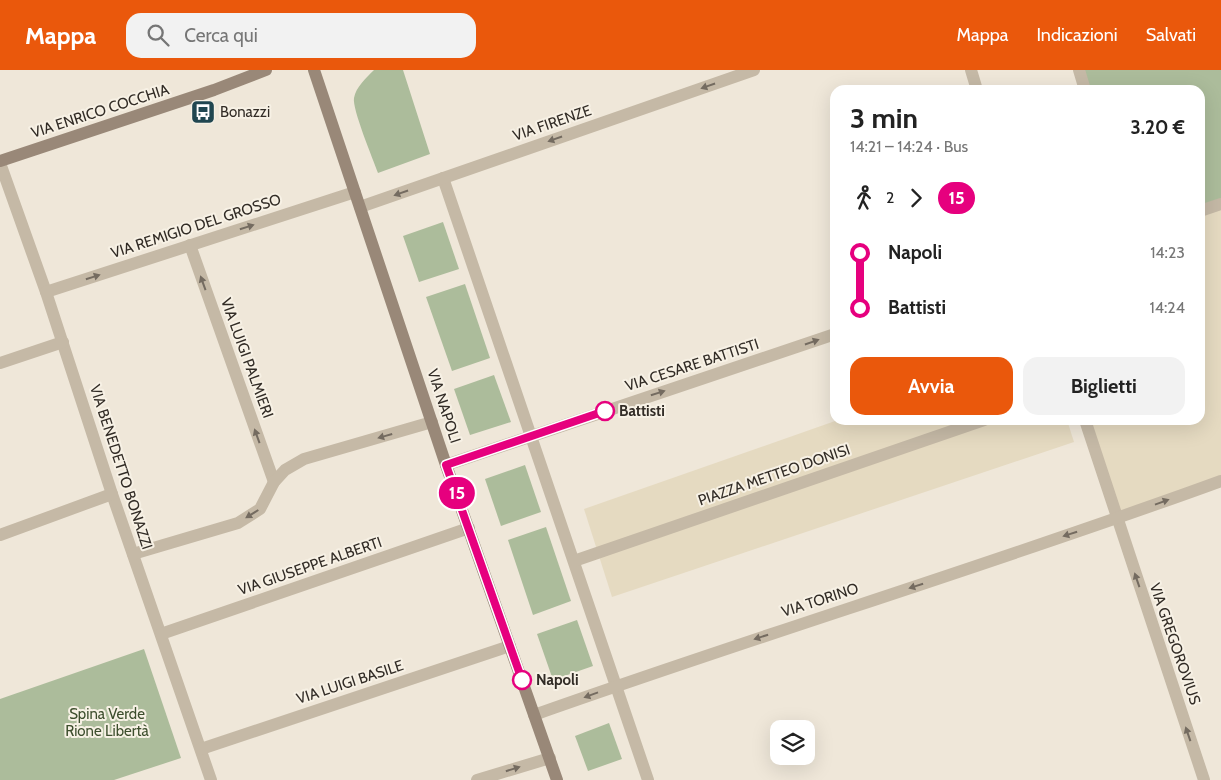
<!DOCTYPE html>
<html lang="it">
<meta charset="utf-8">
<style>
:root{--surface:#fff;--page:#f2f2f2;--text:#222;--muted:#767676;--accent:#ea580c}
body{margin:0;font-family:Cabin,sans-serif;background:var(--page);color:var(--text);height:100vh;display:flex;flex-direction:column;font-size:19px;white-space:nowrap}
*{box-sizing:border-box;margin:0}
p{font-size:16px;color:var(--muted)}
.icon{flex:none;width:28px;height:28px;fill:none;stroke:currentColor;stroke-width:2;stroke-linecap:round;stroke-linejoin:round}
.map{position:relative;flex:1;overflow:hidden}
.sheet{position:absolute;left:830px;top:15px;width:375px;height:340px;display:flex;flex-direction:column;background:var(--surface);border-radius:15px;box-shadow:0 5px 20px #0002}
.sheet>*{flex:none}
.badge{padding:0 10px;border-radius:16px;font-size:18px;line-height:32px}
.controls{position:absolute;left:770px;top:650px;display:grid;gap:10px}
.controls a{display:grid;place-items:center;width:45px;height:45px;border-radius:10px;background:var(--surface);box-shadow:0 5px 20px #0002;font-size:25px}
.map>.badge{position:absolute;translate:-50% -50%;box-shadow:0 0 0 2px #fff}
.legs{display:flex;align-items:center;gap:8px;height:55px;padding:0 20px;font-size:16px}
.legs p{margin-inline-start:auto}
.summary{display:flex;align-items:center;justify-content:space-between;height:85px;padding:0 20px}
h1{font-size:28px;font-weight:800;line-height:38px}
.action{display:flex;gap:10px;margin-top:auto;padding:10px 20px}
.action a{flex:1;height:58px;border-radius:15px;background:var(--accent);color:#fff;font-size:20px;font-weight:800;line-height:58px;text-align:center}
.action a+a{background:var(--page);color:var(--text)}
ul{padding:0 20px;list-style:none}
li{display:flex;align-items:center;gap:18px;height:55px;font-size:19px}
li i{display:grid;place-items:center;width:8px;height:100%;margin:0 6px;background:currentColor}
li i::after{content:'';width:12px;height:12px;margin:-6px;border:4px solid;border-radius:50%;background:var(--surface)}
li p{margin-inline-start:auto}
li:first-child i{background:linear-gradient(#0000 50%,currentColor 0)}
li:last-child i{background:linear-gradient(currentColor 50%,#0000 0)}
header{display:flex;align-items:center;gap:30px;box-sizing:border-box;height:70px;padding:0 25px;background:var(--accent);color:#fff}
header strong{font-size:24px}
nav{display:flex;gap:28px;margin-inline-start:auto;font-size:18px}
.search{width:350px;height:45px;background:var(--page);display:flex;align-items:center;gap:12px;box-sizing:border-box;padding:0 18px;border-radius:15px;color:var(--muted);font-size:19px}
.map>svg:first-child{display:block}
.green{fill:#acbc9b}
.plaza{fill:#e5dac1}
.lines{fill:none;stroke-linecap:round;stroke-linejoin:round}
.street{stroke:#c5b9a6;stroke-width:12}
.secondary{stroke:#998878;stroke-width:12}
.oneway{fill:#746b60}
.line-1-casing{stroke:#fff;stroke-width:11}
.line-1{stroke:#e6007e;stroke-width:8}
.stop-1-dot{fill:#fff;stroke:#e6007e;stroke-width:2.5}
.labels{text-anchor:middle;stroke-width:4;stroke-linejoin:round;paint-order:stroke}
.street-label{font-size:15px;fill:#322c26;stroke:#f7f1e5}
.poi-label{font-size:15px;fill:#322c26;stroke:#f7f1e5;text-anchor:start}
.stop-label{font-size:15px;font-weight:bold;fill:#322c26;stroke:#f7f1e5;text-anchor:start}
.park-label{font-size:15px;fill:#3d4e2d;stroke:#f7f1e5}
</style>
<header>
<strong>Mappa</strong>
<div class="search"><svg class="icon" aria-label="search" viewBox="0 0 24 24"><circle cx="10" cy="10" r="6"/><path d="M15 15l6 6"/></svg>Cerca qui</div>
<nav><a>Mappa</a><a>Indicazioni</a><a>Salvati</a></nav>
</header>
<div class="map">
<svg width="1221" height="710" viewBox="0 0 1221 710">
<rect width="100%" height="100%" fill="#efe7d9"/>
<g class="green">
<path d="M374 0H403L430 84 378 103C373 89 352 39 354 28 356 17 366 8 374 0Z"/>
<path d="M1079 0H1221V134L1200 141V20H1085Z"/>
<path d="M443 152 459 199 419 212 403 166Z"/>
<path d="M465 214 490 288 452 301 426 227Z"/>
<path d="M494 305 511 352 470 365 454 319Z"/>
<path d="M525 395 541 442 501 456 485 409Z"/>
<path d="M546 457 571 531 533 545 508 470Z"/>
<path d="M577 550 593 596 553 610 537 564Z"/>
<path d="M144 579 181 688 114 710H0V629Z"/>
<path d="M609 653 622 689 588 701 575 666Z"/>
</g>
<g class="plaza">
<path d="M1221 134V411L1116 449 1084 350H1200V141Z"/>
<path d="M838 350H1067L1074 372 612 527 584 439Z"/>
</g>
<g class="lines">
<g class="street">
<path d="M971 0 977 20"/>
<path d="M1079 0 1085 20"/>
<path d="M0 93 46 222 112 424 211 710"/>
<path d="M443 108 648 710"/>
<path d="M360 137 754 0"/>
<path d="M1200 141 1221 134"/>
<path d="M190 175 274 412"/>
<path d="M46 222 355 122"/>
<path d="M0 293 63 272"/>
<path d="M1085 350 1204 710"/>
<path d="M446 395 835 264"/>
<path d="M0 465 112 424"/>
<path d="M133 484 238 453 260 439 274 412 285 400 304 389 432 352"/>
<path d="M574 491 984 350"/>
<path d="M161 564 469 458"/>
<path d="M534 645C762 564 994 494 1221 411"/>
<path d="M201 679 510 576"/>
<path d="M477 710 550 688"/>
</g>
<g class="secondary">
<path d="M314 0 446 395 557 710"/>
<path d="M0 91 214 20 266 0"/>
</g>
</g>
<defs><path id="oneway-solid" d="M-6-.8H1V-3.2L6.5 0L1 3.2V.8H-6Z" transform="scale(1.25)"/></defs>
<g class="oneway">
<use href="#oneway-solid" transform="translate(708 16) rotate(161)"/>
<use href="#oneway-solid" transform="translate(555 69) rotate(161)"/>
<use href="#oneway-solid" transform="translate(401 123) rotate(161)"/>
<use href="#oneway-solid" transform="translate(247 157) rotate(-18)"/>
<use href="#oneway-solid" transform="translate(93 207) rotate(-18)"/>
<use href="#oneway-solid" transform="translate(203 213) rotate(-110)"/>
<use href="#oneway-solid" transform="translate(812 272) rotate(-19)"/>
<use href="#oneway-solid" transform="translate(658 323) rotate(-18)"/>
<use href="#oneway-solid" transform="translate(257 366) rotate(-110)"/>
<use href="#oneway-solid" transform="translate(385 366) rotate(164)"/>
<use href="#oneway-solid" transform="translate(1162 432) rotate(-20)"/>
<use href="#oneway-solid" transform="translate(252 444) rotate(148)"/>
<use href="#oneway-solid" transform="translate(1070 464) rotate(162)"/>
<use href="#oneway-solid" transform="translate(1137 510) rotate(-109)"/>
<use href="#oneway-solid" transform="translate(916 516) rotate(162)"/>
<use href="#oneway-solid" transform="translate(761 567) rotate(162)"/>
<use href="#oneway-solid" transform="translate(591 625) rotate(160)"/>
<use href="#oneway-solid" transform="translate(1188 664) rotate(-109)"/>
<use href="#oneway-solid" transform="translate(513 699) rotate(-17)"/>
</g>
<g class="lines">
<defs>
<path id="line-1" d="M522 610 446 395 605 341"/>
</defs>
<use href="#line-1" class="line-1-casing"/>
<use href="#line-1" class="line-1"/>
</g>
<defs>
<symbol id="bus-square" viewBox="-11 -11 22 22"><rect x="-9" y="-9" width="18" height="18" rx="4" fill="#204650" stroke="#f7f1e5"/><path d="M-5-6H5V4H4V6H2V4H-2V6H-4V4H-5ZM-3.5-4V0h7V-4ZM-3.5 1.2v1.5H-2V1.2ZM2 1.2v1.5H3.5V1.2Z" fill="#fff"/></symbol>
</defs>
<g fill-rule="evenodd">
<use href="#bus-square" x="189" y="28" width="28" height="28"/>
</g>
<g class="stop-1-dot">
<circle cx="605" cy="341" r="9"/>
<circle cx="522" cy="610" r="9"/>
</g>
<g class="labels">
<g class="street-label">
<text transform="translate(100 41) rotate(-18)" y="5">VIA ENRICO COCCHIA</text>
<text transform="translate(552 53) rotate(-19)" y="5">VIA FIRENZE</text>
<text transform="translate(196 156) rotate(-18)" y="5">VIA REMIGIO DEL GROSSO</text>
<text transform="translate(247 288) rotate(70)" y="5">VIA LUIGI PALMIERI</text>
<text transform="translate(692 295) rotate(-18)" y="5">VIA CESARE BATTISTI</text>
<text transform="translate(444 336) rotate(72)" y="5">VIA NAPOLI</text>
<text transform="translate(121 397) rotate(72)" y="5">VIA BENEDETTO BONAZZI</text>
<text transform="translate(774 405) rotate(-19)" y="5">PIAZZA METTEO DONISI</text>
<text transform="translate(310 496) rotate(-19)" y="5">VIA GIUSEPPE ALBERTI</text>
<text transform="translate(820 530) rotate(-18)" y="5">VIA TORINO</text>
<text transform="translate(1175 574) rotate(71)" y="5">VIA GREGOROVIUS</text>
<text transform="translate(350 612) rotate(-18)" y="5">VIA LUIGI BASILE</text>
</g>
<g class="poi-label">
<text x="220" y="47">Bonazzi</text>
</g>
<g class="stop-label">
<text x="619" y="346">Battisti</text>
<text x="536" y="615">Napoli</text>
</g>
<g class="park-label">
<text x="107" y="649">Spina Verde<tspan x="107" dy="17">Rione Libertà</tspan></text>
</g>
</g>
</svg>
<div class="controls">
<a><svg class="icon" aria-label="layers" viewBox="0 0 24 24"><path d="M12 4l9 5-9 5-9-5zM3 14l9 5 9-5"/></svg></a>
</div>
<b class="badge" style="left:457px;top:423px;background:#e6007e;color:#fff">15</b>
<section class="sheet">
<div class="summary"><div><h1>3 min</h1><p>14:21 – 14:24 · Bus</p></div><b>3.20 €</b></div>
<div class="legs"><svg class="icon" aria-label="walk" viewBox="0 0 24 24"><circle cx="13" cy="4" r="2"/><path d="M13 8l-2 6 4 7M11 14l-3 7M7 12l3-4h3l4 4"/></svg>2<svg class="icon" aria-label="forward" viewBox="0 0 24 24"><path d="M9 5l7 7-7 7"/></svg><b class="badge" style="background:#e6007e;color:#fff">15</b></div>
<ul>
<li><i style="color:#e6007e"></i><b>Napoli</b><p>14:23</p></li>
<li><i style="color:#e6007e"></i><b>Battisti</b><p>14:24</p></li>
</ul>
<div class="action"><a>Avvia</a><a>Biglietti</a></div>
</section>
</div>
